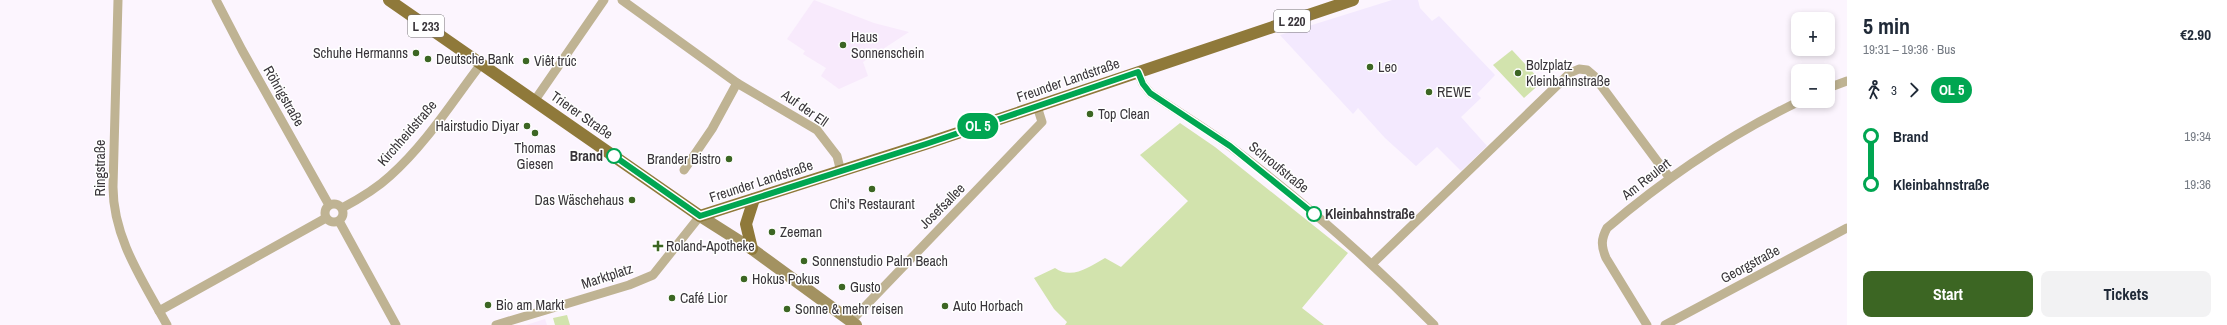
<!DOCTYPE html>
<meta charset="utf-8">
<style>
:root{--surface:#fff;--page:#f2f2f3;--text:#1f2937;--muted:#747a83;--accent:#3c6623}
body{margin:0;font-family:"Archivo Narrow",sans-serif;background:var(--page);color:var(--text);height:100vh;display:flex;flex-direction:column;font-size:15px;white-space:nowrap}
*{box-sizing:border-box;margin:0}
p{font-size:13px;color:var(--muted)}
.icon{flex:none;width:22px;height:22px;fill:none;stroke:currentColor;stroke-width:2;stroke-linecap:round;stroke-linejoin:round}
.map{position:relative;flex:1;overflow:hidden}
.sheet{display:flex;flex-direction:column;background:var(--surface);width:380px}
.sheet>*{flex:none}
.badge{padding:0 8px;border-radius:13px;font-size:14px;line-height:26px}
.fabs{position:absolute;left:1791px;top:12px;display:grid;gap:8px}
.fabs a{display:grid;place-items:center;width:44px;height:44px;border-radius:8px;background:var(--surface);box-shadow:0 2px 6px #0003;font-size:20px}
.map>.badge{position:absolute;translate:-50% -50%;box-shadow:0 0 0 2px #fff}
.legs{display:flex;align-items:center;gap:6px;height:44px;padding:0 16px;font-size:13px}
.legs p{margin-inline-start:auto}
.overview{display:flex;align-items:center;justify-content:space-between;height:68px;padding:0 16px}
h1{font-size:22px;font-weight:800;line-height:30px}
.primary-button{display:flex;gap:8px;margin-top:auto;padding:8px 16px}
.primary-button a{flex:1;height:46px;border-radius:8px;background:var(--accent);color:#fff;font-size:16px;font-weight:800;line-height:46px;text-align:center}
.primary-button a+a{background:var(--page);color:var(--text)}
ul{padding:0 16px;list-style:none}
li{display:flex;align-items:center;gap:14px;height:48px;font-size:15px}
li i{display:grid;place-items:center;width:6px;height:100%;margin:0 5px;background:currentColor}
li i::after{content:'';width:10px;height:10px;margin:-5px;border:3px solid;border-radius:50%;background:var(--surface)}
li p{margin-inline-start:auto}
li:first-child i{background:linear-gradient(#0000 50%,currentColor 0)}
li:last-child i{background:linear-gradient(currentColor 50%,#0000 0)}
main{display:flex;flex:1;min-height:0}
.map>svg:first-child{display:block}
.commercial{fill:#f3e9fe}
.built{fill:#f8eafc}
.green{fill:#d2e3ad}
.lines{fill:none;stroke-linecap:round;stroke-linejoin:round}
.street{stroke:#bfb393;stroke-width:9}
.secondary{stroke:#a39261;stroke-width:12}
.primary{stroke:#8f793a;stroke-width:12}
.line-1-casing{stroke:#fff;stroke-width:9}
.line-1{stroke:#00a651;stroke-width:6}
.poi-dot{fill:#3c6623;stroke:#fff;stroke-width:1.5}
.stop-1-dot{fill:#fff;stroke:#00a651;stroke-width:2}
.labels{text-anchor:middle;stroke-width:3;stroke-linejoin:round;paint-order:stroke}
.shield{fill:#fff;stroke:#747275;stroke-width:1}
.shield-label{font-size:13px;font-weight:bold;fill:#39353a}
.poi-label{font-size:14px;fill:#39353a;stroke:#fff;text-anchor:start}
.street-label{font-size:14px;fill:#39353a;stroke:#fff}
.stop-label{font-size:14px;font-weight:bold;fill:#39353a;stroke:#fff;text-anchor:end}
</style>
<main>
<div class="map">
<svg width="1847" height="325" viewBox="0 0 1847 325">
<rect width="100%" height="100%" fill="#fcf5fe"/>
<path class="commercial" d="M1392 0H1418L1420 8 1432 21 1439 16 1495 75 1477 94 1481 98 1461 117 1487 146 1461 171 1437 147 1416 166 1385 138 1358 108 1353 114 1280 35Z"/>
<g class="built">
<path d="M814 0 874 23 909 32 863 62 868 76 839 89 821 76 826 68 803 54 805 51 787 39Z"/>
<path d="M545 319 547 325H526Z"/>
</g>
<g class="green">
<path d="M1512 50 1542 82 1524 98 1493 65Z"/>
<path d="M1180 123 1215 147 1348 253 1302 308 1324 325H1065L1067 322 1054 309 1034 278 1055 268C1072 280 1089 267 1105 258L1121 267 1188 201 1140 155Z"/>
<path d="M567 315 570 325H555L553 318Z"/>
</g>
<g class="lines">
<g class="street">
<path d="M118 0 113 187C113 238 143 281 167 325"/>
<path d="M216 0 242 50 329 205"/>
<path d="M622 0 737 83 817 130 837 156 841 172"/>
<path d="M1138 72 1143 84 1150 93C1177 111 1205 128 1231 147 1303 201 1371 261 1434 325"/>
<path d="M1828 88 1847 81"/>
<path d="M535 100 604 0"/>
<path d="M684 170 712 129 737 83"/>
<circle cx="334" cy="213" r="9"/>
<path d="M342 208C359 199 376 189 390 176 426 144 452 102 481 64"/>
<path d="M339 221 396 325"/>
<path d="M1372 264 1570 73 1579 69 1587 70 1594 76 1669 177"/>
<path d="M159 311 326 218"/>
<path d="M851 321 1042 122 1037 106"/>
<path d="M496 325 629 285 653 275 700 216"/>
<path d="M1647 325 1606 258C1601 246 1601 239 1607 228 1667 177 1729 135 1800 101"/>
<path d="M1665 325 1847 228"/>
</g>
<path class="secondary" d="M700 216 752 249 856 325"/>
<g class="primary">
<path d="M389 0 700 216 925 144 1353 0"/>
<path d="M752 249 746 224 754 199"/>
</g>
</g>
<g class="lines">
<defs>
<path id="line-1" d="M614 156 700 216 926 144 1138 72 1143 84 1150 93 1230 146 1314 214"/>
</defs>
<use href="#line-1" class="line-1-casing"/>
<use href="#line-1" class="line-1"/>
</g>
<g class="poi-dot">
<circle cx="843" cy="45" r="4"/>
<circle cx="416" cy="53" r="4"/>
<circle cx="428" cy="59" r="4"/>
<circle cx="526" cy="61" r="4"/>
<circle cx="1370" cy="67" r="4"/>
<circle cx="1518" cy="73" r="4"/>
<circle cx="1429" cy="92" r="4"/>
<circle cx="1090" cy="114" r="4"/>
<circle cx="527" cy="126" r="4"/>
<circle cx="535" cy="133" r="4"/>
<circle cx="729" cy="159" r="4"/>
<circle cx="872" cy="189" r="4"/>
<circle cx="632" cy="200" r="4"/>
<circle cx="772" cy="232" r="4"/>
<path d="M656 240h4v4h4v4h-4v4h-4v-4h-4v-4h4z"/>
<circle cx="804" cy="261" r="4"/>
<circle cx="744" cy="279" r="4"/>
<circle cx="842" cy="287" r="4"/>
<circle cx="672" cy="298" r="4"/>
<circle cx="488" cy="305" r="4"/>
<circle cx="945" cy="306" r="4"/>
<circle cx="787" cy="309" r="4"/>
</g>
<g class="stop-1-dot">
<circle cx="614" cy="156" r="7"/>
<circle cx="1314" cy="214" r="7"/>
</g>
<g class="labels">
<g class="shield">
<rect x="1274" y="10" width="36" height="22" rx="3"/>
<rect x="408" y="15" width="36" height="22" rx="3"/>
</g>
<g class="shield-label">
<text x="1292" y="26">L 220</text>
<text x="426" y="31">L 233</text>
</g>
<g class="poi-label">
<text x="851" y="42">Haus<tspan x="851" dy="16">Sonnenschein</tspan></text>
<text x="408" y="58" text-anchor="end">Schuhe Hermanns</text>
<text x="436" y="64">Deutsche Bank</text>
<text x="534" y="66">Viêt trúc</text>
<text x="1526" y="70">Bolzplatz<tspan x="1526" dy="16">Kleinbahnstraße</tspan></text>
<text x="1378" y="72">Leo</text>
<text x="1437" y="97">REWE</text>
<text x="1098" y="119">Top Clean</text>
<text x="519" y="131" text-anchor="end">Hairstudio Diyar</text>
<text x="535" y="153" text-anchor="middle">Thomas<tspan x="535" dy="16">Giesen</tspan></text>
<text x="721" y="164" text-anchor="end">Brander Bistro</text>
<text x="624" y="205" text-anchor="end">Das Wäschehaus</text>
<text x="872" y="209" text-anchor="middle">Chi's Restaurant</text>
<text x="780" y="237">Zeeman</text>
<text x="666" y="251">Roland-Apotheke</text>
<text x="812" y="266">Sonnenstudio Palm Beach</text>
<text x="752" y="284">Hokus Pokus</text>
<text x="850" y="292">Gusto</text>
<text x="680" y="303">Café Lior</text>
<text x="496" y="310">Bio am Markt</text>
<text x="953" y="311">Auto Horbach</text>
<text x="795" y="314">Sonne &amp; mehr reisen</text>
</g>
<g class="street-label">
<text transform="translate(1068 80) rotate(-19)" y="5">Freunder Landstraße</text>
<text transform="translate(284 96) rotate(60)" y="5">Röhrigstraße</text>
<text transform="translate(805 108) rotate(35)" y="5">Auf der Ell</text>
<text transform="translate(582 115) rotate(35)" y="5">Trierer Straße</text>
<text transform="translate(407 133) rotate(-49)" y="5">Kirchheidstraße</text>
<text transform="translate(1279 167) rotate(39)" y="5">Schroufstraße</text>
<text transform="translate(100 168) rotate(-90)" y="5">Ringstraße</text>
<text transform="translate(1646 179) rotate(-38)" y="5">Am Reulert</text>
<text transform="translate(761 181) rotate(-18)" y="5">Freunder Landstraße</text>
<text transform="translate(942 206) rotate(-45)" y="5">Josefsallee</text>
<text transform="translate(1750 264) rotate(-28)" y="5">Georgstraße</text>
<text transform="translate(607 276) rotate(-18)" y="5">Marktplatz</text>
</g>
<g class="stop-label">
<text x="603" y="161">Brand</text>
<text x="1325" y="219" text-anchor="start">Kleinbahnstraße</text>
</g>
</g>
</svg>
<div class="fabs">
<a>+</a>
<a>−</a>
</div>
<b class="badge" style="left:978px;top:126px;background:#00a651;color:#fff">OL 5</b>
</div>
<section class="sheet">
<div class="overview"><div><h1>5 min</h1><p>19:31 – 19:36 · Bus</p></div><b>€2.90</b></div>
<div class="legs"><svg class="icon" aria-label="walk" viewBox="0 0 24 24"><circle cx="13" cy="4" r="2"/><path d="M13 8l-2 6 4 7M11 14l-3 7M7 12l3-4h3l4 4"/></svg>3<svg class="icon" aria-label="forward" viewBox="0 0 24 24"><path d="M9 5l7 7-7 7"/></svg><b class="badge" style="background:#00a651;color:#fff">OL 5</b></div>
<ul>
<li><i style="color:#00a651"></i><b>Brand</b><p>19:34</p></li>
<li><i style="color:#00a651"></i><b>Kleinbahnstraße</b><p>19:36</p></li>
</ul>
<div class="primary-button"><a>Start</a><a>Tickets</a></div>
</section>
</main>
